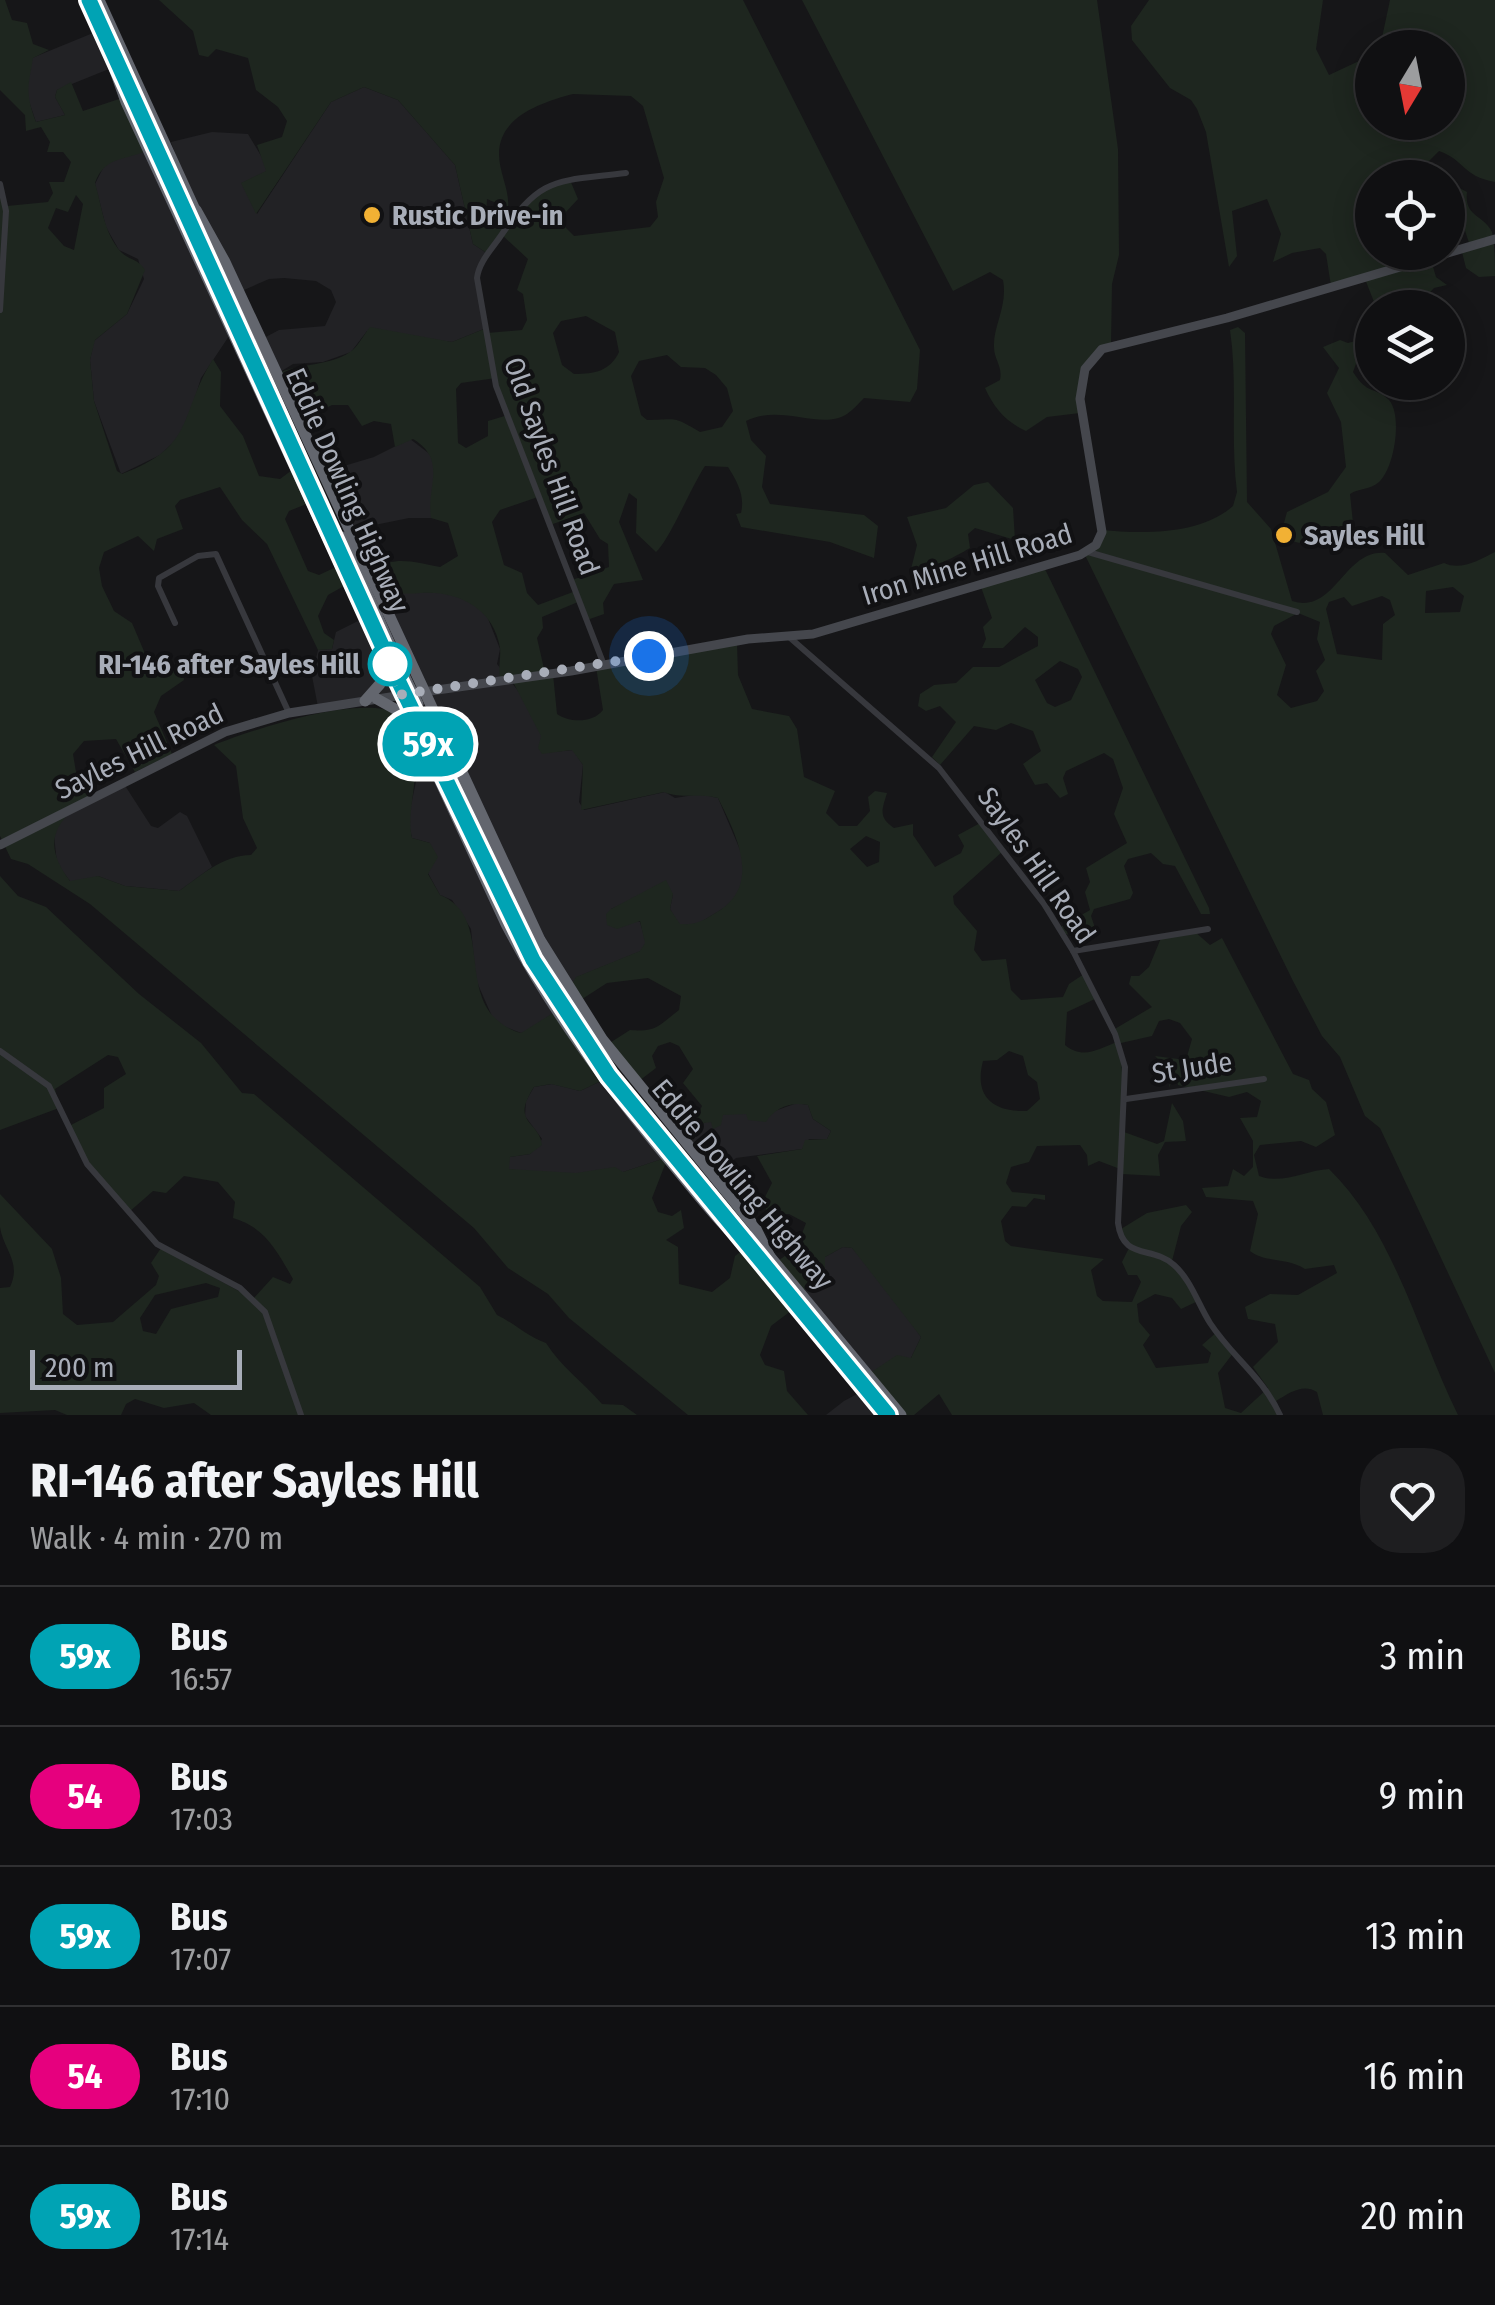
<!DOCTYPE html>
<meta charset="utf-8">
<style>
:root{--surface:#101012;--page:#1e1e20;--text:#f1f3f6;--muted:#9c9d9f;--line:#303032}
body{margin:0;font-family:"Fira Sans Condensed",sans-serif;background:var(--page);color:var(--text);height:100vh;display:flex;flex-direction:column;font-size:38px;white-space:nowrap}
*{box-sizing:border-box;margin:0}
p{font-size:32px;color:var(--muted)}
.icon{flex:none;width:55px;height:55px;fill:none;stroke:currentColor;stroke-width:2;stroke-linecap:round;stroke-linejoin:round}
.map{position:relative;height:1415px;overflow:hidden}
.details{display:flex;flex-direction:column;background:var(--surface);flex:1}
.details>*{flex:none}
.badge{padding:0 20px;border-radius:32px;font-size:35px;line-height:65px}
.needle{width:65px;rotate:190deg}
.controls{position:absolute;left:1355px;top:30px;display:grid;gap:20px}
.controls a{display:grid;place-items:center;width:110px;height:110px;border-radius:50%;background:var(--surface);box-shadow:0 5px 25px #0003,0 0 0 2px var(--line);font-size:50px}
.scale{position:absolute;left:30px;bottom:25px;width:212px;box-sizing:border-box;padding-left:10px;border:5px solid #a8adb8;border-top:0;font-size:28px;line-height:35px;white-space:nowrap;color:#a8adb8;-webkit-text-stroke:8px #111113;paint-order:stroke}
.you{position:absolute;width:50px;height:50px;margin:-25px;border:8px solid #fff;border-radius:50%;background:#1a73e8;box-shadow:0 0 0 15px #1a73e833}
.map>.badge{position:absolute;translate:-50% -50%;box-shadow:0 0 0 5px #fff}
.round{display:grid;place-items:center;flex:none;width:105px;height:105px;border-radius:40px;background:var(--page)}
.summary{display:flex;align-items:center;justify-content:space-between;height:170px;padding:0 30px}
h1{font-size:48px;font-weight:700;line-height:75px}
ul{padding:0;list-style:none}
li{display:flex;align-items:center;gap:30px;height:140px;padding:0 30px;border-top:2px solid var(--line)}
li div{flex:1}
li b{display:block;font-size:38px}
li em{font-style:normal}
li .badge{min-width:110px;font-weight:700;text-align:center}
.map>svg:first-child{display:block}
.built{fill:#222225}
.green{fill:#1e261f;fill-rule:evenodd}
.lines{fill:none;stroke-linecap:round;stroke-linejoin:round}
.street{stroke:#37383d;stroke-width:6}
.secondary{stroke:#45474d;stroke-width:9}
.highway{stroke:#63666e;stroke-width:11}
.highway-bridge{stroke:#63666e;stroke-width:11}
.line-casing{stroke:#fff;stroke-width:22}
.line{stroke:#00a3b4;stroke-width:15}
.walk{stroke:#a8adb8;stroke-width:10;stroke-dasharray:0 18}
.poi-dot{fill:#f2b134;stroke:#111113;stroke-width:4}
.stop-dot{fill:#fff;stroke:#00a3b4;stroke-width:5}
.labels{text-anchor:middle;stroke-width:8;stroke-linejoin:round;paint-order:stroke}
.poi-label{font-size:28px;font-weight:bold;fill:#a8adb8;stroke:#111113;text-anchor:start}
.street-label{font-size:28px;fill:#a8adb8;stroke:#111113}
.stop-label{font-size:28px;font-weight:bold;fill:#a8adb8;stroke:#111113;text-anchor:end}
</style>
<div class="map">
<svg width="1495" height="1415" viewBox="0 0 1495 1415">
<rect width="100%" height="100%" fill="#161618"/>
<g class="built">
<path d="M93 33 109 69 57 90 55 97 65 115 36 122 25 90 32 58Z"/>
<path d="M364 87 398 100 455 165 473 244 488 254 477 281 484 329 452 342 367 331 351 352 323 362 293 364 280 372 262 339 279 330 325 326 336 302 331 290 316 281 284 278 269 279 237 293 194 205 171 142 212 132 248 134 267 166V171L242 183 257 214 331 102Z"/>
<path d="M146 151 229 336 201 378 185 431 160 455 121 474 94 401 90 360 94 341 127 314 144 279 138 259 119 250 106 227 95 184 104 166 118 157Z"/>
<path d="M410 439 431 455 436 472 431 518H409L355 529 327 471 374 457Z"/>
<path d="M393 591 447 593 474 603 487 616 500 649 497 664 527 702 542 737 543 753 573 750 583 765 579 802 584 810 665 792 675 798 700 794 718 798 741 852 745 875 734 902 696 925H679L670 909 673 894 657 888 611 909 640 922 646 943 641 951 577 977 568 991 383 597Z"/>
<path d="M360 620 396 694 318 707 312 676 318 650 332 649 336 632Z"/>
<path d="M422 754 553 1013 530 1031 521 1033 495 1023 476 980 471 929 452 900 440 895 428 873 430 843 412 838 408 819 417 777 413 758Z"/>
<path d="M122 781 151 826 158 828 180 812 187 816 212 867 179 891 125 886 98 876 83 882 70 881 57 864 54 835 60 818Z"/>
<path d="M603 1080 668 1157 623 1172 545 1174 508 1169 509 1157 530 1154 542 1139 525 1116 526 1101 534 1087 552 1084 580 1091Z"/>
<path d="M797 1103 808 1105 813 1119 831 1131 827 1139H809L802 1149 736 1158 711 1179 683 1145 698 1135 704 1123 723 1114 772 1112Z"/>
<path d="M843 1247 852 1248 875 1272 921 1337 911 1358 870 1373 803 1291 825 1270V1257Z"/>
<path d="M861 1392 881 1415H826L844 1401Z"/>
</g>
<g class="green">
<path d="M0 0H5L12 20 27 23 33 44 49 50 33 58C29 84 24 91 36 122L65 115 55 97 57 90 71 82 83 111 122 98 146 151C123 161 105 156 95 183 102 207 104 232 120 251 129 261 138 258 145 270L127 314 95 340 90 360 94 401 117 471 122 474C197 446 178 415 213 359L221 372 220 406 243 436 259 476 280 479 292 470 309 503 289 511 285 519 308 571 319 575 336 567 344 586 328 595 318 616 324 633 334 640 332 649 318 650 267 544 242 520 220 487 180 500 175 506 183 529 157 539 154 551 138 536 104 552 99 568 102 586 114 611 132 623 152 670 163 676 182 667 184 680 161 696 154 712 172 754 135 772 116 739 84 741 73 754 77 778 89 797C55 821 41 843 70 881L98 876 125 886 179 891C202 875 223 855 251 855L257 848 243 818 236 766 214 745C252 730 361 693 398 714L422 754 413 758C419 786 406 810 412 838L430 843 438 857 428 874 440 895C500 919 447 1010 521 1033L553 1013 603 1080 580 1091 551 1084 534 1087C510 1124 539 1120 542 1145L530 1154 510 1157 509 1169 576 1173 615 1167 623 1172 668 1157 652 1198 658 1212 672 1216 681 1210 684 1228 666 1240 678 1247 679 1284 712 1292 730 1278 735 1256 743 1250 792 1310 771 1326 760 1355 765 1365 784 1371 787 1391 808 1415H688L569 1318 548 1294 508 1268 474 1228 90 904 28 864 11 859 0 836V185L7 206 48 202 53 193 49 182H64L71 162 63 152H47L50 142 41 127 26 131 25 115 0 90ZM76 195 83 204 74 250 64 246 48 228 56 208 68 212Z"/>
<path d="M159 0H743L920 350 917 389 910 402 864 398C859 403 853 410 847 414 821 431 781 403 746 421L751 440 766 456 762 487 770 504 864 515 878 526 874 558 830 542 741 527 736 514 741 513C745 496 738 483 728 467L705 466C691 487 669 541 656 552L636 533 637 499 629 493 619 522 643 580 614 584 603 603 604 614 587 620 578 602 542 617 543 628 537 638 545 673 553 674 557 714C570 723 593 723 603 710L596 667 737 643 738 675 752 709 789 716 797 729 804 777 835 791 826 813 839 826H857L870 811 868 797 875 791 887 793C882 810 878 817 894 828L913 824V835L935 867 961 853 964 846 958 835 982 822 1002 852 953 896 954 904 977 931 974 950 982 961 1006 959 1011 990 1021 1000 1063 997 1069 984 1084 974 1097 998 1067 1012 1065 1045C1083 1060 1098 1049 1117 1042L1113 1030 1152 1007 1129 984 1131 976H1139L1149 967 1161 938 1194 931 1210 945 1222 938 1293 1074 1309 1080 1312 1089 1326 1102 1335 1135 1316 1147 1301 1141 1260 1145 1254 1155 1259 1176C1282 1185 1307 1170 1329 1169 1394 1232 1419 1336 1458 1415H1323L1317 1392C1303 1383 1289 1393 1276 1401L1282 1415H952L939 1394 914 1415H904L870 1373 897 1355 911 1358 921 1337 852 1248 843 1247 825 1257V1270L803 1291 778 1261 797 1247 806 1223 789 1214H766L765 1197 772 1183 757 1156 802 1149 805 1140 827 1139 831 1131 813 1119 808 1105C791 1101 774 1108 766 1122L748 1120 746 1114 723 1115 721 1125 713 1129 711 1122 704 1123 698 1135 683 1145 671 1130 697 1116 702 1106 683 1083 693 1069 679 1046 670 1042 658 1046 652 1056 656 1068 635 1084 605 1046 630 1030C657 1032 657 1027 679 1010L681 996 648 978 607 983 576 1003 568 991 576 977 640 951 645 943 640 921 617 929 607 925 606 914 611 909 666 880 673 894 670 909 680 924C696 925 703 921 717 912 762 885 737 836 718 798 699 793 681 799 664 792L581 810 583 765 572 750 542 754 538 748 541 736 513 682 500 679C498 668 501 658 500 648 494 608 457 590 420 593 405 595 395 591 383 596L374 569C397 555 416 563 440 567L458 556 448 523 431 518C426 487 448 460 413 439L395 447 391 424 374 421 362 426 348 405H332L316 413 308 430 281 372C302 363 330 366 350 352 358 347 364 334 370 327L452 342 484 329 487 333 522 330 527 320 523 294 517 290 528 259 502 235 488 254 473 244 455 165 398 100 364 87 331 102 256 214 241 183 266 171 257 145 282 137 287 121 278 107 256 90 248 58 216 49 208 57 199 55 193 31ZM573 94 631 96 643 106 664 178 656 202 658 217 650 227 574 236 566 228V212L578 199 570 180 534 193 506 228 486 215 487 199 508 208C510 190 499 173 499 154 499 116 543 102 573 94ZM586 316 615 332 619 352C610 371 595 374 574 374L562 365 553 333 561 321ZM667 355 681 367 705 368 716 375 727 388 733 411 722 427 700 432C671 415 678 420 647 420L641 415 631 376 639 361ZM496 378 508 415 488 421V436L466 448 458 443 456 389 461 383ZM538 497 550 525 584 513 600 539 608 544 609 567 572 580 573 592 538 605 527 593 522 573 504 565 492 522 500 510ZM866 836 880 842 879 862 867 867 850 849ZM1169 1019 1180 1023 1192 1039 1186 1060 1155 1056 1171 1073 1169 1088 1175 1073 1178 1085 1229 1097 1247 1092 1261 1101 1257 1117 1240 1118 1253 1141V1167L1244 1176 1233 1169 1228 1186 1202 1188 1206 1197 1253 1201 1258 1214 1250 1251C1265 1263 1287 1257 1305 1269L1334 1265 1337 1273 1298 1295 1270 1294 1245 1307 1248 1319 1275 1324 1278 1342 1253 1367 1268 1388 1241 1413 1225 1408 1218 1373 1234 1352 1218 1331 1202 1345 1211 1353 1208 1363 1156 1368 1143 1345 1150 1335 1139 1322 1137 1304 1155 1294 1172 1298 1181 1309 1198 1301 1172 1261 1181 1226 1192 1212 1186 1205 1147 1213 1121 1229 1129 1248 1122 1262 1128 1275H1137L1141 1282 1132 1302 1103 1301 1097 1296 1091 1270 1104 1259 1011 1246 1005 1241 1001 1221 1012 1206 1026 1207 1034 1198 1045 1200V1195L1012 1192 1006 1183 1011 1167 1029 1162 1037 1146 1080 1145 1087 1155 1088 1166 1099 1161 1120 1169 1122 1174 1160 1176 1158 1155 1165 1142 1186 1141 1183 1121 1172 1103 1164 1141 1157 1144 1124 1132 1121 1043 1152 1036 1159 1021ZM1009 1051 1023 1056 1028 1075 1037 1082 1040 1099 1027 1111C991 1112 974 1095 983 1061L997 1060Z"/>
<path d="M802 0H1097L1118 149 1119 255 1112 284 1111 345 1085 370 1080 413 1047 417 1026 431C1006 422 994 408 985 388L1000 380C1003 366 994 360 994 347 993 326 1008 306 1003 280L990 272 953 291Z"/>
<path d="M1149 0H1323L1316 49 1329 75 1372 55V122H1448V48L1380 47 1390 0H1495V182C1462 176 1465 160 1439 151L1427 163 1439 177 1372 178V252L1429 253 1436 277 1447 285 1434 288 1416 307H1376L1365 279 1331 286 1326 254 1320 248 1292 253 1273 262 1281 234 1267 199 1232 211 1237 256 1229 267 1206 132 1197 109 1191 100 1170 88 1132 40 1131 26Z"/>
<path d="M1448 182 1467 192C1464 217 1483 214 1492 232 1495 245 1495 262 1495 276L1479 277 1466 268 1462 252 1470 246 1460 215 1448 210Z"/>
<path d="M1372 323V360L1357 361 1353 372C1368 396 1375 386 1389 400 1403 416 1394 469 1379 482 1370 490 1359 488 1350 494L1353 523 1349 534C1331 543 1310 547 1292 541L1284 523 1287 512 1328 492 1346 467 1341 422 1327 393 1339 368 1323 347 1340 340 1348 343 1363 339Z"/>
<path d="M1238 327 1245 333 1247 502 1271 529 1292 601C1335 615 1344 549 1385 553L1408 575 1444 563C1461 571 1479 560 1495 552V1373L1380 1128 1365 1116 1340 1057 1322 1036 1293 981 1085 555 1102 530C1143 534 1200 535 1233 506L1237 492C1230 437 1238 383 1230 330ZM1453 587 1464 596 1460 612 1425 613 1426 591ZM1382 596 1390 600 1395 615 1383 624 1382 660 1337 654 1326 609 1329 602 1344 597 1352 606ZM1298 613 1320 622 1317 639 1325 660 1316 671 1324 691 1317 701 1291 708 1277 695 1286 665 1271 634 1274 626Z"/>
<path d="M988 482 1013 508 1015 540 975 528 968 534 970 548C953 558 930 570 911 569L917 545 907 517 946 508 974 485Z"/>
<path d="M1044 567 1209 908 1210 914H1201L1175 866 1163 864 1151 853 1128 859 1124 866 1133 893 1130 899 1094 909 1091 916 1096 931 1090 939 1061 933 1059 928 1090 910 1085 892 1090 882 1086 868 1127 843 1114 814 1123 788 1113 759 1104 753 1066 771 1063 778 1068 794 1060 798 1047 783 1035 785 1023 764 1041 751 1033 731 1011 723 996 730 974 726 940 765 932 757 956 722 940 706 926 711 918 706 920 694 934 685 956 683 973 667H999L1038 646V637L1025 627 1003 648H982L986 639 983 627 992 618 981 587ZM1060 661 1078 669 1082 677 1071 700 1055 707 1047 703 1035 680Z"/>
<path d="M0 876 18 896 46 907 139 994 201 1043 242 1093 254 1094 480 1287 497 1315C514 1323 526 1336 546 1343 561 1367 583 1382 602 1404L623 1405 637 1415H211L194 1403 164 1408 135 1399 126 1404 121 1415H67L55 1410 0 1413V1288L10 1287C22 1262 3 1249 0 1227 0 1217 0 1205 0 1194L52 1249 61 1278 63 1314 77 1325 113 1322 156 1285 159 1276 151 1263 161 1248 253 1299 273 1277 290 1284 293 1279C277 1251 265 1227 233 1218L235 1202 218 1182 184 1176 166 1193 153 1191 128 1213 94 1174 69 1126 104 1108V1088L126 1074 118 1057 108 1055 55 1089 59 1108 0 1130ZM206 1283 220 1288 218 1297 171 1309 156 1334 143 1331 140 1318 155 1295Z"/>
</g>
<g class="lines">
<g class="street">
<path d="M0 184 6 211 0 310"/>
<path d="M1088 552 1297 612"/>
<path d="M175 623 158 586 159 578 198 556 216 554 289 713"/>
<path d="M788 636 939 768 1044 904 1073 951 1115 1034 1125 1067 1118 1223C1123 1261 1152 1245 1174 1265 1191 1280 1198 1304 1210 1323 1233 1358 1262 1376 1280 1415"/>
<path d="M604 665 496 386 477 278C479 262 491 250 500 237 542 175 555 182 626 173"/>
<path d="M1073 951 1208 929"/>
<path d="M0 1051 49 1086 87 1164 157 1244 240 1288 265 1312 301 1415"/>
<path d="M1126 1099 1264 1079"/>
</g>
<g class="secondary">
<path d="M423 692 571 671 748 639 813 634 1080 555 1096 545 1102 532 1080 399 1085 369 1102 349 1227 318 1495 239"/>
<path d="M0 845 225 732 289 713 403 695"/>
</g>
<g class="highway">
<path d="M89 0 99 23"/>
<path d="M99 0 197 214"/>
<path d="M96 17 126 102 506 924C551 1010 607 1085 669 1160 699 1196 726 1232 763 1262"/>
<path d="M196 210 225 262 540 940 602 1039 755 1227 770 1257"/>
<path d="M342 537 402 671"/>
<path d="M377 699 404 714"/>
<path d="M365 701 380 684 385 667"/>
<path d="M421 713 543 961"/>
<path d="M767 1253 901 1415"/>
<path d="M758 1256 888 1415"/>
</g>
<g class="highway-bridge">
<path d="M402 671 418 704"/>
<path d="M395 674 414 716"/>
</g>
</g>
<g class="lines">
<defs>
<path id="line" d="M89 0 395 674 533 960 609 1076 888 1415"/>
</defs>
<use href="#line" class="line-casing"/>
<use href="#line" class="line"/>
<path class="walk" d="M390 664 398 695 649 656"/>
</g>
<g class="poi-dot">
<circle cx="372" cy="215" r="10"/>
<circle cx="1284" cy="535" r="10"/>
</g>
<circle class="stop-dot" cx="390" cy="664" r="20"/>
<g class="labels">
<g class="poi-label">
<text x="392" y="225">Rustic Drive-in</text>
<text x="1304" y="545">Sayles Hill</text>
</g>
<g class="street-label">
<text transform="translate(552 466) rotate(70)" y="10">Old Sayles Hill Road</text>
<text transform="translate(348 490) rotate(66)" y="10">Eddie Dowling Highway</text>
<text transform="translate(967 564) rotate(-17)" y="10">Iron Mine Hill Road</text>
<text transform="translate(139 751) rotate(-26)" y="10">Sayles Hill Road</text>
<text transform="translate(1037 865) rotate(55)" y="10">Sayles Hill Road</text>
<text transform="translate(1192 1067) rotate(-9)" y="10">St Jude</text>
<text transform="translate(743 1184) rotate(50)" y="10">Eddie Dowling Highway</text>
</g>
<g class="stop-label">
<text x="360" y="674">RI-146 after Sayles Hill</text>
</g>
</g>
</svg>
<div class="controls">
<a><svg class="needle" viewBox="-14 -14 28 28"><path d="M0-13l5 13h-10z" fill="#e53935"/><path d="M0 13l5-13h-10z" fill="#9c9d9f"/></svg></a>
<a><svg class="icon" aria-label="locate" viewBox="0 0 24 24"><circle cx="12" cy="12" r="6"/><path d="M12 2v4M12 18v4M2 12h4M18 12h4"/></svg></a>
<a><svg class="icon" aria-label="layers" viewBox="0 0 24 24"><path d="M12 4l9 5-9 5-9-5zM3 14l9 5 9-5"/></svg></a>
</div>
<div class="scale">200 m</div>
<div class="you" style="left:649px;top:656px"></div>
<b class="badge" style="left:428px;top:744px;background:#00a3b4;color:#fff">59x</b>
</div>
<section class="details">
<div class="summary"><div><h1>RI-146 after Sayles Hill</h1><p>Walk · 4 min · 270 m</p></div><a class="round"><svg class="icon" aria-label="heart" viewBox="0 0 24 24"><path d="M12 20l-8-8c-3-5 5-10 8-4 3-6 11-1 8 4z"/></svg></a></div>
<ul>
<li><span class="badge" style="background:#00a3b4;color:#fff">59x</span><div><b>Bus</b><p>16:57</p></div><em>3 min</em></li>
<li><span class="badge" style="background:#e6007e;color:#fff">54</span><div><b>Bus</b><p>17:03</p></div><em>9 min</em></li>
<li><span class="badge" style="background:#00a3b4;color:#fff">59x</span><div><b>Bus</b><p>17:07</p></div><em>13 min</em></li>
<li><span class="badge" style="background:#e6007e;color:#fff">54</span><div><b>Bus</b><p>17:10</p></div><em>16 min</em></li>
<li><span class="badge" style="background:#00a3b4;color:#fff">59x</span><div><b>Bus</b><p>17:14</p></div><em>20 min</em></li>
</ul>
</section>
